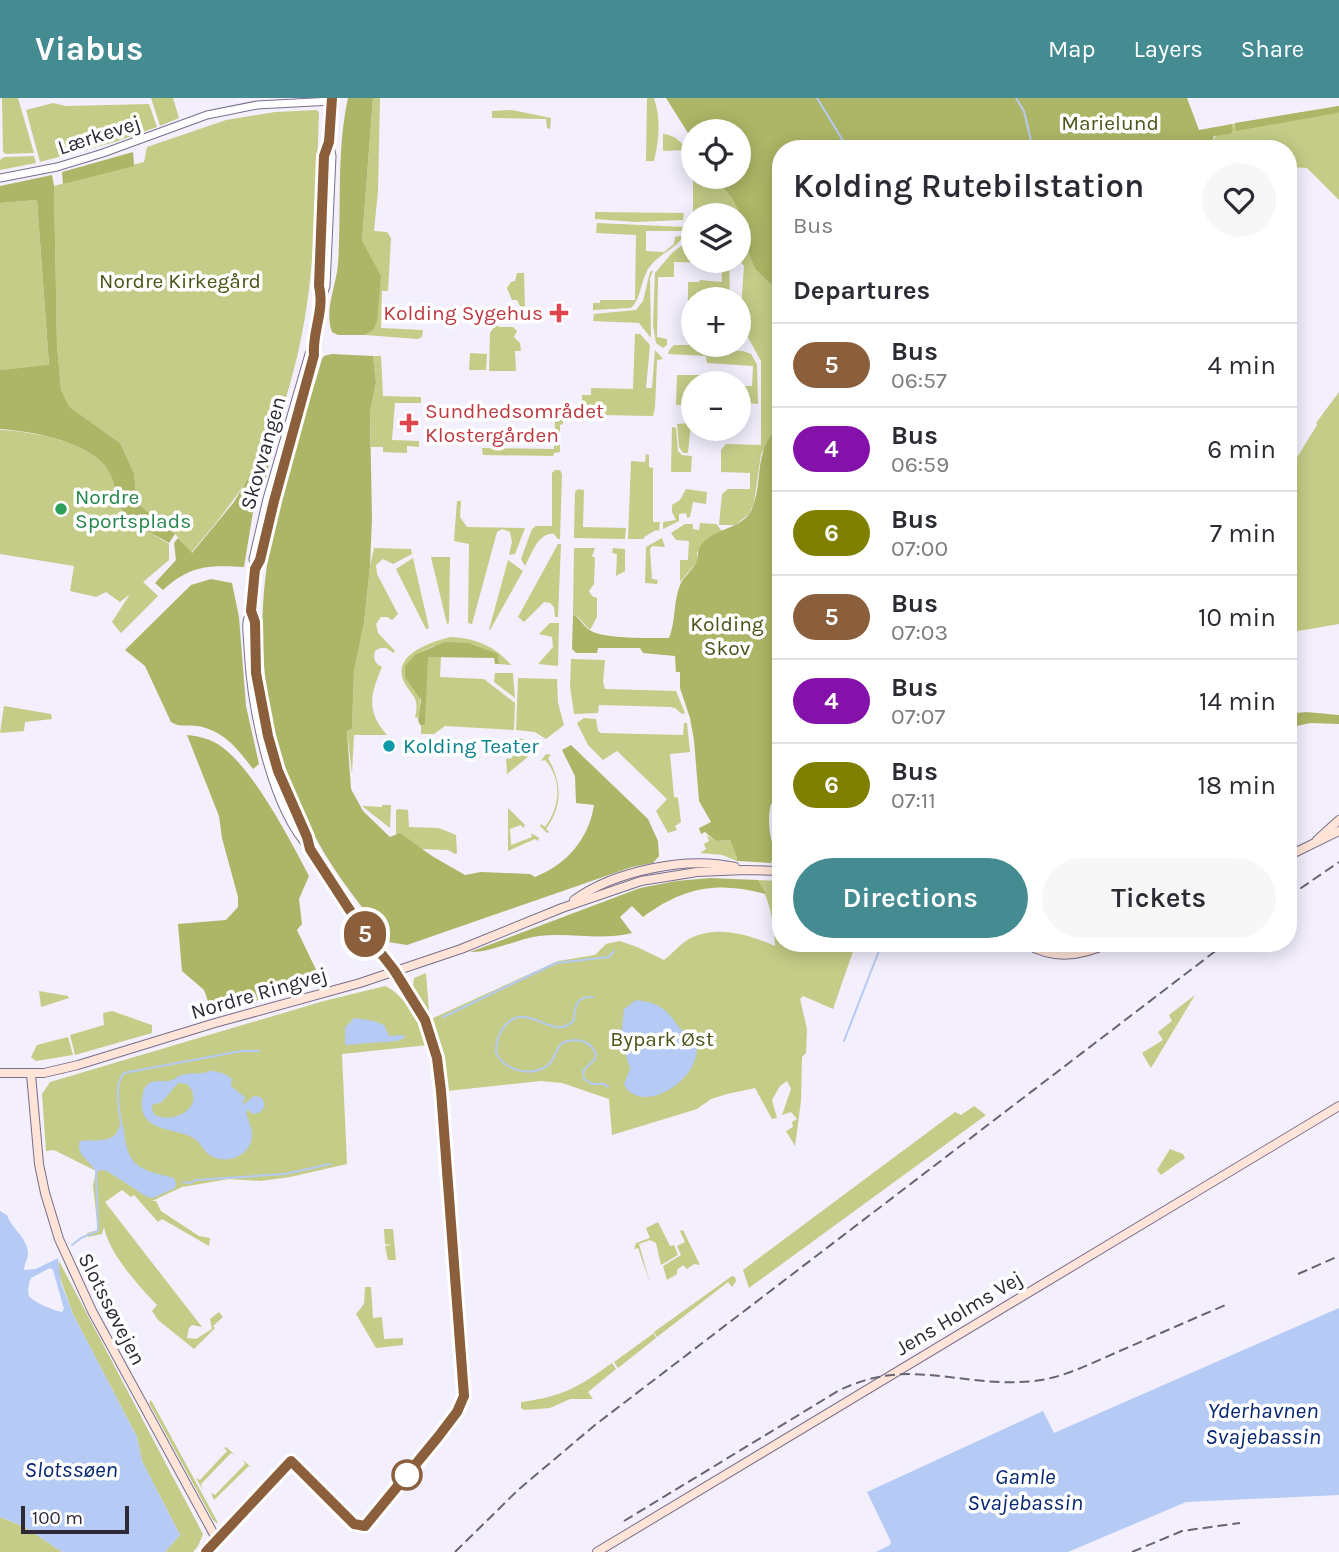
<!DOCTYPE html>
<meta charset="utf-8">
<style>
:root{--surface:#fff;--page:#f7f7f7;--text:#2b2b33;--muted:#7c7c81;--line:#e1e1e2;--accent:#448b92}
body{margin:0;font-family:Karla,sans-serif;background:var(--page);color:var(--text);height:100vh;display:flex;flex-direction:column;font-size:26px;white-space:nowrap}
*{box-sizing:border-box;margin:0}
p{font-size:23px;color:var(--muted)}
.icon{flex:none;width:38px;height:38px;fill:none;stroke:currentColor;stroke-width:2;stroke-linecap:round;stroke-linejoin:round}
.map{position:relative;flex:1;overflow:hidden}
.sheet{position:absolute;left:772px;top:42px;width:525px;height:812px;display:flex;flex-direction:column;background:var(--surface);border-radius:28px;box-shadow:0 4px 18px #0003}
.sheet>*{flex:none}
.badge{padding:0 14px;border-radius:23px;font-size:24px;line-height:46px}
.tools{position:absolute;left:681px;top:21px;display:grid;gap:14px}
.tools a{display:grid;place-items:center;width:70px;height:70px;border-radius:50%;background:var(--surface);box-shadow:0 4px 18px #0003;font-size:35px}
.scale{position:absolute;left:21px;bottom:18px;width:108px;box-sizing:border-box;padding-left:7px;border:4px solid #2e2937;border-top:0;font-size:19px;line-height:24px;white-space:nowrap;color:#2e2937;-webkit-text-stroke:5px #fff;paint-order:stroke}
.map>.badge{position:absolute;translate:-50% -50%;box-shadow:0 0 0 4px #fff}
h2{padding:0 21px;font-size:26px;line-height:63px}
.round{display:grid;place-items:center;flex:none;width:74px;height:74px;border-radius:37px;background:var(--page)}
.overview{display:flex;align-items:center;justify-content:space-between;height:119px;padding:0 21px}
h1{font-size:33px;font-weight:600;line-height:52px}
.button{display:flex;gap:14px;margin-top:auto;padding:14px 21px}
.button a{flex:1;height:80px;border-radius:42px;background:var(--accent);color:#fff;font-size:28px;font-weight:600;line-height:80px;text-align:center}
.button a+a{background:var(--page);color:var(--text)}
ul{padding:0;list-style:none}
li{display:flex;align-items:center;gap:21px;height:84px;padding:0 21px;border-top:2px solid var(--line)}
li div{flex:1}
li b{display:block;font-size:26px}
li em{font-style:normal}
li .badge{min-width:77px;font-weight:700;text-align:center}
header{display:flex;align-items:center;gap:42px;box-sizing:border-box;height:98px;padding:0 35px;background:var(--accent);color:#fff}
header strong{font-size:33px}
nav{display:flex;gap:38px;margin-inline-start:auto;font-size:24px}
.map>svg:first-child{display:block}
.green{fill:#c4cc87}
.forest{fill:#adb666}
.water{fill:#b5caf4;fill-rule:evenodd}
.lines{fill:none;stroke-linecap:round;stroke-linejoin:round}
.stream{stroke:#b5caf4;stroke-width:2}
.tertiary-casing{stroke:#786e8d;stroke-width:9}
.secondary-casing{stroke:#786e8d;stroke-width:10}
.tertiary{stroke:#fff;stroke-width:7}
.secondary{stroke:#ffe4d7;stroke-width:8}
.rail{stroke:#696472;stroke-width:2;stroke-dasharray:10 5;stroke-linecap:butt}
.line-casing{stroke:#fff;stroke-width:16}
.line{stroke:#8b5e3c;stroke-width:10}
.health-dot{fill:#e0444e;stroke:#fff;stroke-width:2.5}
.leisure-dot{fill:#2e9e5b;stroke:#fff;stroke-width:2.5}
.culture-dot{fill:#0f9aa8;stroke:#fff;stroke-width:2.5}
.stop-dot{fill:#fff;stroke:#8b5e3c;stroke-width:3.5}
.labels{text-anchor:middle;stroke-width:7;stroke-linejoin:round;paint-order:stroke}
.park-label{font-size:21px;fill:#4e5418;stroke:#fff}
.street-label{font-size:21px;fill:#2e2937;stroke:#fff}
.health-label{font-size:21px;fill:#be3a42;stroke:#fff;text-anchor:end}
.leisure-label{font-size:21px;fill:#27864d;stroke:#fff;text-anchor:start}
.culture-label{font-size:21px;fill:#0d838f;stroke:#fff;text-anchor:start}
.water-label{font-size:23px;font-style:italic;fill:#082773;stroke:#fff}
</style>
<header>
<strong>Viabus</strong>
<nav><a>Map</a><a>Layers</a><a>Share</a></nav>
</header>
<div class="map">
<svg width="1339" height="1454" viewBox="0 0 1339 1454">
<rect width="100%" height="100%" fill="#f3effd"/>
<g class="green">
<path d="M2 0H18L34 55 6 56 3 54Z"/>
<path d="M151 0H173L179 20 160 28Z"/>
<path d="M373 0H380L378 93 374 133 387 134 391 140 388 193H382L381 230 423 232 422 239 418 241 365 237 373 232 362 143Z"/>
<path d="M647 0H654C661 20 659 43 654 63H646Z"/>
<path d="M53 5 66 8 149 6 157 29 115 44 40 64 26 12Z"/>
<path d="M1339 8V102L1307 70 1288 69V51H1216L1212 45 1216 37 1231 36 1233 32 1232 26Z"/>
<path d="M316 12 319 14C316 97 316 179 297 259 289 290 281 322 266 351 245 389 219 422 191 455L175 436 137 405 134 375 120 345 68 309 61 292 57 247 54 88 144 64 147 49 226 22 275 14Z"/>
<path d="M512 12 551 20 550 31 547 30 546 21 492 20V13Z"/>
<path d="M663 36C675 37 680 43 687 52L663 53Z"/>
<path d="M34 58 36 65 0 72V62L4 59Z"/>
<path d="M693 79H715L733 102 739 114 744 144 755 171 780 195V327L761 356 754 405 749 416 735 427H719L722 396 728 391H750V375L721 374V352L726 346 761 347V263L740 225 744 168 739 162 738 117H693V123Z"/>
<path d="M37 102 49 268 0 272V105Z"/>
<path d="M595 114 684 115 683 122 636 124 595 121Z"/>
<path d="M597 125 685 129V132L681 133H646V153L664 154 674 146 675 139 684 137C676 152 655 157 647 173 640 186 641 200 631 210L593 212V205H600V202H635L636 137 596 135Z"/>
<path d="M693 144V163H729L730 201H693V208H688V184H699L700 182 722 184 721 165 674 164V179H658L657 239 667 241V247L663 250 656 245 653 227 655 175 672 155 685 145Z"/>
<path d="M653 172 650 180 651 240 639 225 593 223 594 216 636 212 643 203 650 174Z"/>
<path d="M517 175H524L525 210H521L517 202H512L507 190 511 184 515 183Z"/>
<path d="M496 226 499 229H513L517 233 514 239 520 245 521 253H515L516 273H489L490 235Z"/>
<path d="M635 236H640L650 247 646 290H652L655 252 663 261 657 262 655 310 653 318 598 317 597 310H582V297H591V290L633 291Z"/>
<path d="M674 247H726L717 252 743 253 751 256 757 266 758 306 739 304V288H752L753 268 707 265 706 258 668 256 669 252Z"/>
<path d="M470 255 487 256 486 272H469Z"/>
<path d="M373 258H381L383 298 421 299V305H395L392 342 419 343V349L407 348V355L383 354V349H371L370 315 376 284Z"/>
<path d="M677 277H704V285H693V303L685 307H676Z"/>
<path d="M1339 294V526L1292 534 1288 523V374L1317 327 1316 325Z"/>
<path d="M555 321 563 322V326L560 327V354L554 355 553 358 483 357 482 350 554 351Z"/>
<path d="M691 325 688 355H683L679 349 677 326Z"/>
<path d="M672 329 676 330 678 353 682 357 692 358 691 374H671Z"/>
<path d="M0 332C31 333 93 344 109 374 117 388 115 407 127 419 138 430 156 437 169 446V462L143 484 158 498 121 535 112 524 130 496 120 504 106 494 96 499 70 493 74 468 0 456Z"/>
<path d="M646 356 649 357V369L653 370V424H660L659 433 656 432 644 439V441H628L631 363 645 364Z"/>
<path d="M555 372H560L562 376 560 441H558L554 436C538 434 532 456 525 468L521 461 532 431 536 428H552V375Z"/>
<path d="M578 391 584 392 583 429 626 430 625 441 574 440 575 394Z"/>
<path d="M686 391 707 394 706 406 693 404 690 419 687 420 686 415 679 416V423L663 431V424L676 422 672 414V407L680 402Z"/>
<path d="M457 403H461L460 419 467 429 525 430 515 456 509 457 512 444 510 434 502 431 497 434 472 526 468 525 469 446 454 443Z"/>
<path d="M700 425 716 426 722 433 712 438 697 454V464L680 484V462H688L689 443 676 442 671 435 685 426H693V431L699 432Z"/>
<path d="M662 440 665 449 652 448 650 451 652 481 658 482 657 486 645 485 646 449Z"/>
<path d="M558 446H561L558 519H555L554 509 550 505 544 504 524 524 518 519Z"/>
<path d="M374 450 411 451 412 456 393 466 383 461 376 467 377 476 398 516 392 522 387 519H381L376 526 378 535 395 553 393 555C387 549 382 548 375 553 373 561 375 566 382 569 370 597 366 613 387 637H354L352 676 347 633 352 631 354 573 364 525 370 468Z"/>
<path d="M574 450H595L592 458 595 460 594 486 589 493 592 498 597 500V519L590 532 577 518 573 517Z"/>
<path d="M613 450 625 451V473L616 478 617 456 612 455Z"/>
<path d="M431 459H450L449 525 447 526Z"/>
<path d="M413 460 429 530 426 531 396 471Z"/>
<path d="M508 462 523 473 490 532H489Z"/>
<path d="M550 525H559L558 568 538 566 553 549 552 539 539 536Z"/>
<path d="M450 539C475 540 495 548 511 567L499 566 498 556 493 555 434 548 416 556C417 577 423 600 418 620L415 619C420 599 412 599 404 584 391 556 432 544 450 539Z"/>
<path d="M427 559H441L440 579 484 581 515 605 514 632 445 628 434 636H421V627L425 626Z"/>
<path d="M571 561 605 562 603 584 605 591 676 593 685 615 682 616 675 610 670 609 599 607 598 615 574 616 570 588Z"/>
<path d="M495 575H513L515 600 494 584Z"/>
<path d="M518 580 557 581 558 605 564 627 546 641 535 634 516 632Z"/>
<path d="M4 608 51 616 52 621 25 624 24 633 0 635Z"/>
<path d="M584 620 596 621 598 633 601 635 683 637 684 625H687L690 654 670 656 674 699 678 700 681 724 675 728 677 732 668 735 656 713 667 701 617 653 603 662 588 647 577 625Z"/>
<path d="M520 640 540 649 507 676 506 661 512 660V642Z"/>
<path d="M546 656 551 657 548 660C562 685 563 707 546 731L549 734 547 735 540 728 541 726 545 729C560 709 563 682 545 662L541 663Z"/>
<path d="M382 707H391L390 730 362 708 382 709Z"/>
<path d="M508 710 525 727 523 730 521 727 510 731 511 747 532 739 531 735 539 740 538 743 535 741 508 753Z"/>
<path d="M398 711 408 712 409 729 439 730 456 737 457 755 455 756 448 752 422 751 396 737V713Z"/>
<path d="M707 737 716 743 730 742 738 759 737 763 722 757 700 755 706 751 704 746 709 743Z"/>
<path d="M758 782 780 783V845H856L833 911 803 898 800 901 807 931 806 955 802 959 801 1003 795 1048 786 1033 793 1029 792 1024 797 1021 791 1014 782 1017 791 991 787 983 780 988 772 1002 777 1020 772 1021 755 990 727 996 711 1001 697 1011 612 1037 609 1001 562 985 541 983 447 993 442 954 431 921 558 863 595 857 606 846 620 843 637 849 664 862C672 856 680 846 689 841 716 826 750 837 775 848 774 824 770 803 758 782Z"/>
<path d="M426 875 429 914 413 888 414 880Z"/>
<path d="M385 888C405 897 422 927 428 947L342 956 347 1066 290 1079 261 1083 229 1081 182 1089 152 1103H156L161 1113 199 1138 210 1140 209 1148 162 1121 158 1124 134 1097 131 1099 122 1092 105 1104 202 1229 192 1227 189 1230 187 1240 196 1241 212 1231 210 1221 219 1214 223 1219 213 1228 215 1230 194 1251 158 1222 152 1213 157 1207C139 1188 109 1156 104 1129L102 1136 88 1139 87 1135 98 1132 93 1088 96 1073 54 1052 46 1053 42 996 50 984 324 903Z"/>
<path d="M39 893 68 898 69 900 41 909Z"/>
<path d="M1195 897 1151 970 1142 955 1163 942 1158 934 1172 923 1169 917Z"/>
<path d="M112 913 152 927V935L75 957 70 937 104 927 103 915Z"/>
<path d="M68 939 73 957 36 963 31 959 37 947Z"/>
<path d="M974 1008 986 1017 749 1190 743 1172 955 1014 961 1017Z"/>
<path d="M1170 1051 1183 1056 1185 1060 1161 1077 1157 1072Z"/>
<path d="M658 1124 670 1148 674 1147 678 1157 661 1167 656 1145 650 1142 639 1146 650 1185 638 1150 634 1151 636 1145 650 1140 646 1130Z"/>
<path d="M384 1131H393L396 1162H388L385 1148 392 1147 385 1146Z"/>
<path d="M683 1132 700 1167 694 1166 687 1171 683 1167 677 1172V1176L667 1182 663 1168 681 1157 677 1148 685 1144 680 1133Z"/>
<path d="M59 1163 203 1436 198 1448 193 1454H165L180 1437 142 1363 137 1339 73 1216 58 1174Z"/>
<path d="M732 1178 735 1179 736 1183 732 1189 728 1184 657 1239 654 1234Z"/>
<path d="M365 1189H371L373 1220 382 1219 384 1241 403 1240V1247L376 1250 356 1216 364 1206Z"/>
<path d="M654 1235 656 1240 618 1270 614 1264Z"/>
<path d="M612 1265 616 1271 588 1294 593 1301H570L550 1310 524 1312 521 1310V1304C562 1299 579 1289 612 1265Z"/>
<path d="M151 1302 217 1423 218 1426 213 1422 149 1305Z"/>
<path d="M226 1349 235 1357 231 1355 201 1386 203 1392 196 1380 200 1382 227 1353 224 1350Z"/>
<path d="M243 1362 252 1370 249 1368 214 1402 211 1395 215 1397 245 1366Z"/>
<path d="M0 1419 25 1429 62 1454H0Z"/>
</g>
<g class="forest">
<path d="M348 0H373L362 143 381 178 377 223 373 232 365 237H338L332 234C324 212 336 189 338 166 342 110 336 55 348 0Z"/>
<path d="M666 0H1187L1199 32 1232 26 1233 32 1231 36 1214 38 1212 45 1216 51H780V195L755 171 744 144 739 114 733 102 715 79H738V33H693V43Z"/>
<path d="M1339 8V14L1337 15 1236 33 1235 25Z"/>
<path d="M133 54 134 68 63 86 62 74Z"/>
<path d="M52 77 54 88 57 247 61 292 69 309 120 345 134 375 137 405 175 436 169 445C156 437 138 430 127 419 115 407 117 388 109 374 93 344 31 333 0 331V272L49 267 37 102 0 105V88Z"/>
<path d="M332 256 373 258 376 284 370 315 372 421 370 468 364 525 354 573 352 631 347 633 351 691 363 713 390 739 400 735 432 758 465 777 481 774 530 776 535 779C566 767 589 741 594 707L576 705 575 678 562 652 571 647 648 721 658 743 659 758 653 765 632 769 407 847 388 844C366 813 336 778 318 744 274 664 255 574 265 483 273 407 301 334 322 261L324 258Z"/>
<path d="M780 327V702L771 706C767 720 769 747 779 758L772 762 771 765 737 763V759L730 742 716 743 705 734 701 736 699 730 711 724 699 703 694 642 690 620 680 590V574H676L675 558 643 555 640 550H598L597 555H576L572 551 573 517 576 518C582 524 585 530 593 534 610 541 650 540 669 540 676 523 673 505 680 487 683 479 691 474 696 465 699 459 696 452 702 446 715 430 741 431 751 413 765 383 751 355 780 327Z"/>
<path d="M271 341 268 373 254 408 244 469C209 467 190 467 163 492L155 485 176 462 174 445 178 440 192 455 234 404Z"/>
<path d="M211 481 232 485 239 519 246 608 259 666 253 671C238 651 224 633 198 628 188 626 180 630 171 624L145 568 125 552 191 487Z"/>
<path d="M445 544 468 545 498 556 499 566H495L494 560 428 559 425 627H420L418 622 421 602 405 579V568L416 556Z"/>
<path d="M1306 614 1339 617V626L1310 625 1288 630V616Z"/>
<path d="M187 637C199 638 212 641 222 649 253 671 291 743 309 778L299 801 302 826 297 832 320 880V882L213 917 204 892 182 873 178 826 226 822 238 809V799L222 740 219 718Z"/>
<path d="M710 780 758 782 766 796C717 783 684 789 643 819L632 808 620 819 632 835C599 843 572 834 539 838 517 841 490 855 470 854L640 790 676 783Z"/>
</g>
<g class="water">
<path d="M636 902C675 906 669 926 696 946 702 972 667 1001 643 999 638 999 632 995 628 993L624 986 630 971 621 939 624 911Z"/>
<path d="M354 920 374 923 384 927 389 938 403 937 405 940 397 943 345 947V930Z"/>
<path d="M209 973C218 973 225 975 232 981L231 988 246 1000 243 1002 244 1006 254 998 261 999C266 1005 265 1011 259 1015L252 1016 249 1012 246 1013C247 1022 253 1029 252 1039 250 1058 227 1067 211 1058 204 1054 202 1047 196 1042 178 1028 138 1037 142 1001 143 996 143 991 147 987 154 981 160 984 168 983 173 983 177 978 182 977 191 974 200 977 209 973ZM178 985 187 986C207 1007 176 1027 155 1017L152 1012V1007L162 1004Z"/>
<path d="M120 1027H123C128 1068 134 1070 174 1080L176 1085 175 1090 153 1100 147 1099 107 1073 102 1072 96 1074C90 1063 75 1056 80 1043 96 1041 115 1047 120 1027Z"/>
<path d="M0 1113 7 1117C11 1130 27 1139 28 1155 28 1161 24 1166 24 1172L36 1171 58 1160 61 1185 73 1216 137 1339 142 1363 180 1437 165 1454H62L25 1429 0 1419ZM50 1170 53 1172 64 1211 62 1214C55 1213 33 1204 29 1198 27 1193 29 1184 31 1180Z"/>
<path d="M1339 1210V1397L1186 1404 1068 1454H876L890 1447 891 1444 867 1394 1043 1313 1054 1335Z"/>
</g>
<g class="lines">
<g class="stream">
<path d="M817 0 848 51"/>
<path d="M1016 0 1024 13 1033 51"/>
<path d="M593 899C576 898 575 907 574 922 560 938 545 923 529 920 507 914 496 937 496 954 503 973 535 981 550 965 555 959 556 951 562 945 576 939 590 942 596 956L595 961 583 973 584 981 592 986H605L608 989"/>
<path d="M443 919 556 865 609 859 614 853"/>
<path d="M844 943 882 845"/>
<path d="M121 1027C120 1011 113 988 124 975L241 953H259"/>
<path d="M183 1084 191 1085 195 1082 285 1076 330 1066"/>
<path d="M72 1147 81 1140 98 1133 96 1074"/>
</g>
<defs>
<g id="tertiary">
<path d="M0 80 57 69 103 55 207 17 257 7 332 3"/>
<path d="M322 199 319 188 324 58 329 44"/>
<path d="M255 470 253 461 267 401 309 256 314 250"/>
<path d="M251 514 255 524 256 575 260 602 278 673 308 739 315 762 378 853 394 872"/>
<path d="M310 751C270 709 251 608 248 550 248 542 246 532 247 524 248 518 251 514 251 508 253 492 252 476 260 462L315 257 314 250 322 200 326 188 332 58 329 44 332 0"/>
</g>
<g id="secondary">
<path d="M1317 742 1339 722"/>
<path d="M1288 758 1339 733"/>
<path d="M574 802C615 773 686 758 735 769"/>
<path d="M1025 845C1053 862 1080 859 1109 845"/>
<path d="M0 975H44L78 967 215 925 360 885 461 851 562 810 641 783 697 774 745 772 780 773"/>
<path d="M31 976 39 1066 45 1095 59 1141 92 1213 217 1442 206 1454"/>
<path d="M597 1454 1339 1008"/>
</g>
</defs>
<use href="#tertiary" class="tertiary-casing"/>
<use href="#secondary" class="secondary-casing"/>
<use href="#tertiary" class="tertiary"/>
<use href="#secondary" class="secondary"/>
<g class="rail">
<path d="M1288 799 1339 764"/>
<path d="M1298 1176 1339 1158"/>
<path d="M624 1423 838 1293C910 1257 960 1291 1034 1283 1062 1280 1088 1267 1115 1255 1152 1239 1190 1222 1228 1206"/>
<path d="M455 1454 518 1392 595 1327 1226 845"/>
<path d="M1132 1454 1182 1433 1240 1425"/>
</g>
</g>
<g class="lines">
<defs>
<path id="line" d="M206 1454 291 1363 354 1426 365 1428 438 1339 457 1314 464 1298 441 993 437 960 425 922 394 872 362 831 310 751 307 739 278 673 268 638 256 575 255 524 251 513 255 471 260 462 274 403 314 257C312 234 325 212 319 188L324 58 329 44 332 0"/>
</defs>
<use href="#line" class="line-casing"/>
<use href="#line" class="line"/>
</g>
<g class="health-dot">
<path d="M555.5 204.5h7v7h7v7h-7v7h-7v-7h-7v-7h7z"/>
<path d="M405.5 314.5h7v7h7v7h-7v7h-7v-7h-7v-7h7z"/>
</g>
<circle class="leisure-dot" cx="61" cy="411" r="7"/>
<circle class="culture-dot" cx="389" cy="648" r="7"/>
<circle class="stop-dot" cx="407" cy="1377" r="14"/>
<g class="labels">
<g class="park-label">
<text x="1110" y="32">Marielund</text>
<text x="180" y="190">Nordre Kirkegård</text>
<text x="727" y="533">Kolding<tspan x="727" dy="24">Skov</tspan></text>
<text x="662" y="948">Bypark Øst</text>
</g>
<g class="street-label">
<text transform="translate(99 37) rotate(-18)" y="7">Lærkevej</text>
<text transform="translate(263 355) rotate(-74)" y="7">Skovvangen</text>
<text transform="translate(259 895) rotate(-16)" y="7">Nordre Ringvej</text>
<text transform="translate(112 1211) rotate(63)" y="7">Slotssøvejen</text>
<text transform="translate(959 1215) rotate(-31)" y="7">Jens Holms Vej</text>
</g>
<g class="health-label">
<text x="543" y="222">Kolding Sygehus</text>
<text x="425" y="320" text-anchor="start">Sundhedsområdet<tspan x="425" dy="24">Klostergården</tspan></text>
</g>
<g class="leisure-label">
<text x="75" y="406">Nordre<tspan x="75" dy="24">Sportsplads</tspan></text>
</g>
<g class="culture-label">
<text x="403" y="655">Kolding Teater</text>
</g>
<g class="water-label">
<text x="1263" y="1320">Yderhavnen<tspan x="1263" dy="26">Svajebassin</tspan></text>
<text x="71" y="1379">Slotssøen</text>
<text x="1025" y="1386">Gamle<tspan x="1025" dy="26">Svajebassin</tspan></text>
</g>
</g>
</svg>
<div class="tools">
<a><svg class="icon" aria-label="locate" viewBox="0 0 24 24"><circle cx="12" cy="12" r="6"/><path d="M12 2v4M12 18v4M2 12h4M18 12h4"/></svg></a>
<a><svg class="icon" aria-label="layers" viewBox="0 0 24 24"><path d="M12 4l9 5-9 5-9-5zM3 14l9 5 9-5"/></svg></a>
<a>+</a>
<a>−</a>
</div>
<div class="scale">100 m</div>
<b class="badge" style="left:365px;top:836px;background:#8b5e3c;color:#fff">5</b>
<section class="sheet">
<div class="overview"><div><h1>Kolding Rutebilstation</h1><p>Bus</p></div><a class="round"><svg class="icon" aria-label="heart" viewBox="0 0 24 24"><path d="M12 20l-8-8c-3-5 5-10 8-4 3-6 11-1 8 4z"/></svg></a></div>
<h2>Departures</h2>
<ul>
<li><span class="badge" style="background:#8b5e3c;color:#fff">5</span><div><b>Bus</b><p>06:57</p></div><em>4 min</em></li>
<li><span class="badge" style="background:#8311aa;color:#fff">4</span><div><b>Bus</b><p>06:59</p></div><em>6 min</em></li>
<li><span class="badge" style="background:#808000;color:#fff">6</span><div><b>Bus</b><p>07:00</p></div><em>7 min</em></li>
<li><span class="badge" style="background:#8b5e3c;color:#fff">5</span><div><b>Bus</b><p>07:03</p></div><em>10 min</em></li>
<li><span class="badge" style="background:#8311aa;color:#fff">4</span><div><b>Bus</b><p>07:07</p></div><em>14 min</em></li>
<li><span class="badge" style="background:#808000;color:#fff">6</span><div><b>Bus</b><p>07:11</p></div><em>18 min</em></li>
</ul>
<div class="button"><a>Directions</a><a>Tickets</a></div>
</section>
</div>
